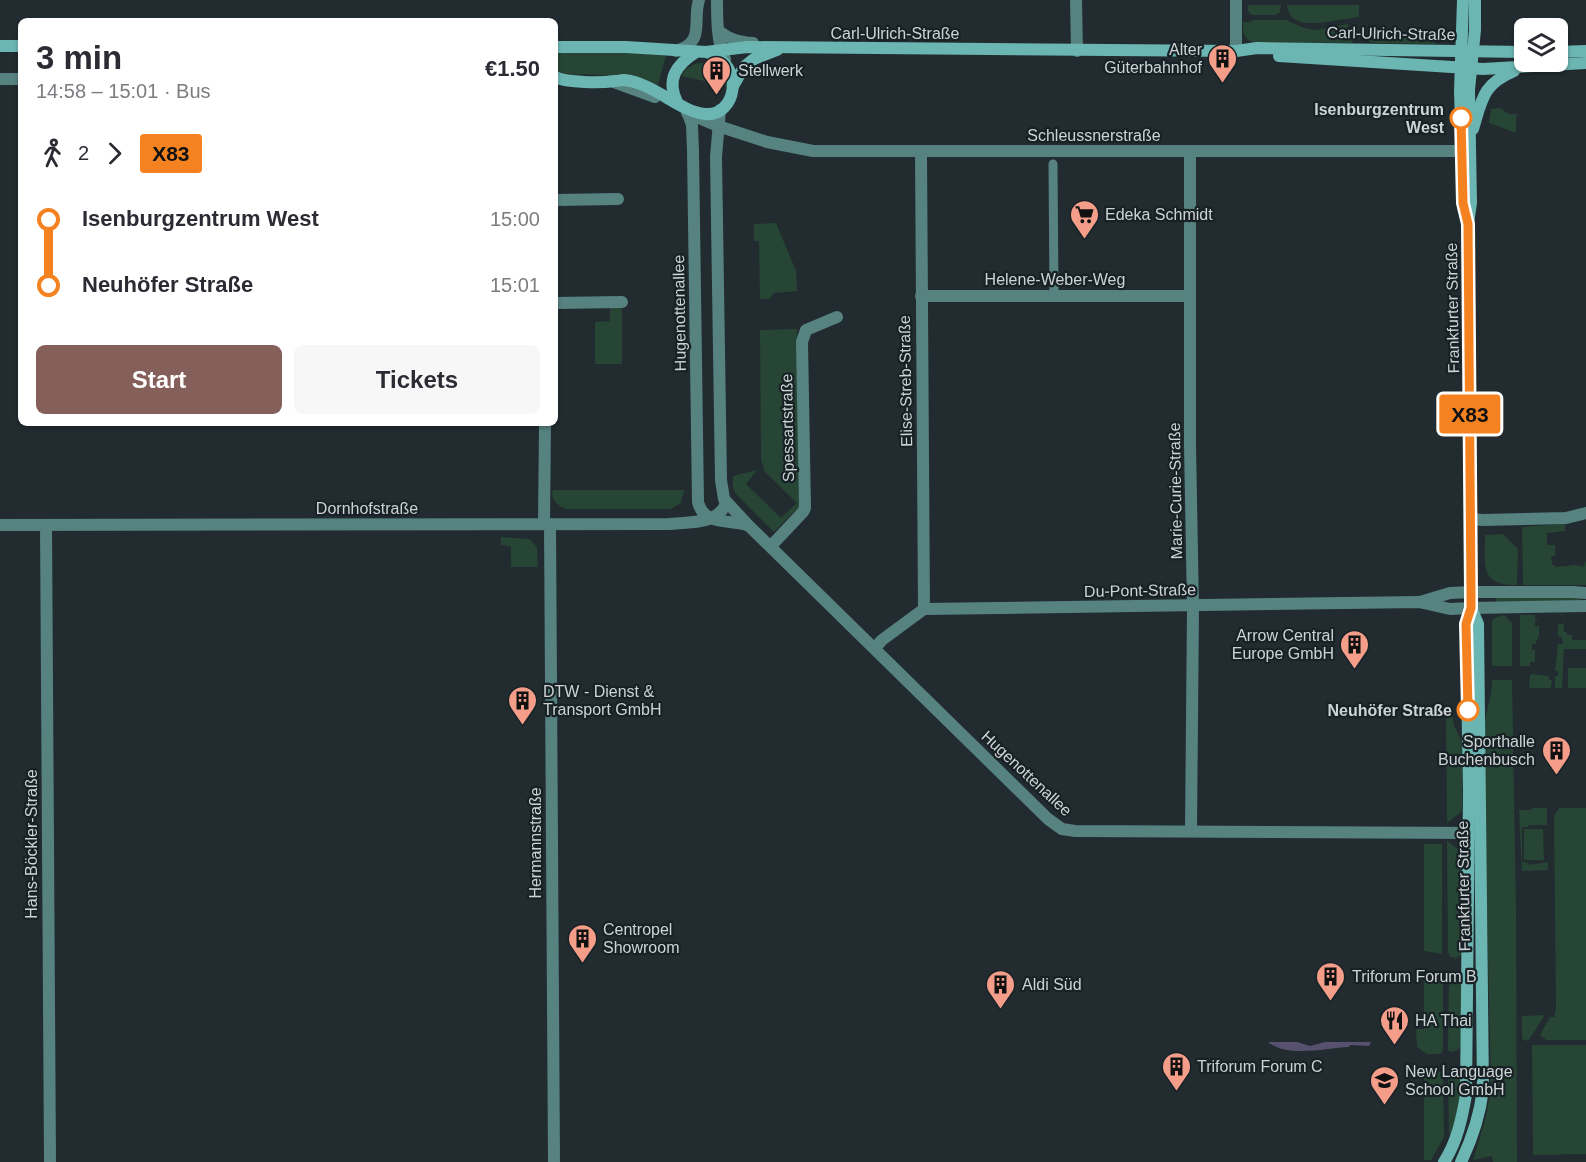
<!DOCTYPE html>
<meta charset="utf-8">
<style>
:root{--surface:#fff;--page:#f7f7f7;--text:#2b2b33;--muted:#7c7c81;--accent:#855f5a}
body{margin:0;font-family:Helvetica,sans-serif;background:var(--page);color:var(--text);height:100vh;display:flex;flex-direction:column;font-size:22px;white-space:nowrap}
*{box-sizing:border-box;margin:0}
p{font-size:20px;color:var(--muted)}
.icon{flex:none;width:33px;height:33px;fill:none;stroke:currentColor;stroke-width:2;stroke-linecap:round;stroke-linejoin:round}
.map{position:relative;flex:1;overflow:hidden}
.sheet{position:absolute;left:18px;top:18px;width:540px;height:408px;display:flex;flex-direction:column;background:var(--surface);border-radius:9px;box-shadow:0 2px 4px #0004}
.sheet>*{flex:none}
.badge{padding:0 12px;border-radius:4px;font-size:21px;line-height:39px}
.buttons{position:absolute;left:1514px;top:18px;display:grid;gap:12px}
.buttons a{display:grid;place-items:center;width:54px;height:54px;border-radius:9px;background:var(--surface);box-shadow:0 2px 4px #0004;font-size:30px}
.map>.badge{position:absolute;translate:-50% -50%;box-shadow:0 0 0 3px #fff}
.legs{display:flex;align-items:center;gap:9px;height:66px;padding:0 18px;font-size:20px}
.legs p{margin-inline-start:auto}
.overview{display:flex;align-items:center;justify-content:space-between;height:102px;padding:0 18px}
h1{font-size:33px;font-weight:600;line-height:45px}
.primary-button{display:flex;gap:12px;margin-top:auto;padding:12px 18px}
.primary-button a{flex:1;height:69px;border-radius:9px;background:var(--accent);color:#fff;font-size:24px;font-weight:600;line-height:69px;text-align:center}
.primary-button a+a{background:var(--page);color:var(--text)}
ul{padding:0 18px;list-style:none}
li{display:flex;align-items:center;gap:21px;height:66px;font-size:22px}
li i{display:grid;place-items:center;width:9px;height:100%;margin:0 8px;background:currentColor}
li i::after{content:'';width:15px;height:15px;margin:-8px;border:4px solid;border-radius:50%;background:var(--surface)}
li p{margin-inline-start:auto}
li:first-child i{background:linear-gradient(#0000 50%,currentColor 0)}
li:last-child i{background:linear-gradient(currentColor 50%,#0000 0)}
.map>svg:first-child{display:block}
.green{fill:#274534}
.water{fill:#57516f}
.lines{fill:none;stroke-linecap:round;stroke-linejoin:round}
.pedestrian{stroke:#568280;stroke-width:9}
.minor{stroke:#568280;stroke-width:12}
.tertiary{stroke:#568280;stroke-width:12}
.secondary{stroke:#6bb5b2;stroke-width:12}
.line-1-casing{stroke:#fff;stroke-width:14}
.line-1{stroke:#f58220;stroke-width:9}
.stop-1-dot{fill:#fff;stroke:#f58220;stroke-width:3}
.labels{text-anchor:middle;stroke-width:4.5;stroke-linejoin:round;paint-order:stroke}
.street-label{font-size:16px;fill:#cdd3d5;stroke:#182226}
.poi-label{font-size:16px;fill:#cdd3d5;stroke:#182226;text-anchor:start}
.stop-label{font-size:16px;font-weight:bold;fill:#cdd3d5;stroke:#182226;text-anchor:end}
</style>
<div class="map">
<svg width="1586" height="1162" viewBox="0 0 1586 1162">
<rect width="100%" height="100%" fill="#222b2f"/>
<g class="green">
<path d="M1248 5H1281L1280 12 1276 15H1252L1248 11Z"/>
<path d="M1287 5H1359V17C1355 18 1350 18 1345 19 1328 21 1290 33 1287 5Z"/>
<path d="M1252 20H1286L1304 28 1315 30 1348 24V34H1352V28H1355V36L1352 43 1253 42C1243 39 1243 31 1243 22H1251Z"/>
<path d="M1431 33 1434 35 1435 44 1374 43 1368 41 1367 37 1371 34Z"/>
<path d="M555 52 636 53 666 56 657 88C642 83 627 77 611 76 592 73 574 77 555 71Z"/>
<path d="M697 63C714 62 726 69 727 86L681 76 686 69Z"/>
<path d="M1500 108 1509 114H1519L1516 116V133L1489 123 1491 109Z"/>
<path d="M776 223 796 271 797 291 774 293 769 299H760L759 241H754V224Z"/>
<path d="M610 307H622V364H595V322L610 321Z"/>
<path d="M797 329 799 507 774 532 736 494 733 488V476L757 470 746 484 781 518 797 503 765 472 761 460 760 330Z"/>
<path d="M553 490H684L681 503 670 509H567C558 506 550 500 553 490Z"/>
<path d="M1565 524V531L1547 533V545H1555V556H1551L1552 564 1556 567 1576 565 1583 567 1586 561V585H1523L1522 527Z"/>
<path d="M1503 534 1518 549 1517 585C1479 586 1485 564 1485 535Z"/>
<path d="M501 537 529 539 537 547 538 567H511V546L501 545Z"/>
<path d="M1496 596H1581V603L1496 604Z"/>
<path d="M1558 614H1563L1564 632H1567V635H1572V640H1586V649H1564L1562 688H1555V676H1558V671H1555L1558 644H1563L1562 637 1558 636V624H1563V616Z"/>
<path d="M1504 615 1512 623V666H1492V622L1494 618Z"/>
<path d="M1520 615H1535V620H1539L1535 622V626H1539V636L1535 644H1532V650H1535V662H1530V666H1520Z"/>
<rect x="1568" y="668" width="18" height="20"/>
<path d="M1533 674 1549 676V680H1552L1551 688H1529L1530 675Z"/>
<path d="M1492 680H1512L1516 907 1517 1162H1493L1492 1156 1473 1160 1486 1117 1491 1088 1483 732C1485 714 1492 698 1492 680Z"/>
<path d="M1446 713H1452L1454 726 1462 742V811L1447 823Z"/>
<path d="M1532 808H1547V825H1529L1528 827H1522V862L1529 863V865L1548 862V870L1522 871 1519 810H1531Z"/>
<path d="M1559 808H1586V1040H1546L1540 1035 1550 1017H1554L1556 1008 1554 816Z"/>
<path d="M1524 829H1543L1544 860H1524Z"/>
<path d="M1447 841 1459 850 1463 859 1462 954 1456 958 1450 957 1448 952Z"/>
<path d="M1424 844H1442V954L1424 951Z"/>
<path d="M1451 971H1457L1462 974C1462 987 1466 1039 1459 1048 1456 1052 1454 1051 1450 1052L1448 1049 1449 974Z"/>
<path d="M1437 975 1443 978V1050L1441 1054H1427L1417 1047 1416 1029H1424V980L1434 983Z"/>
<path d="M1545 1015 1528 1041 1522 1039V1016Z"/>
<path d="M1532 1045H1586V1154L1533 1155Z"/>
<path d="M1424 1070 1439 1072 1440 1071 1443 1074 1444 1137 1431 1160H1424Z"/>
<path d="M1452 1070 1456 1071C1470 1084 1456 1118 1451 1134H1449L1448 1075Z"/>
</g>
<path class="water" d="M1268 1042H1297L1310 1046 1325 1042H1371L1369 1046 1350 1045 1349 1047C1325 1048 1288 1058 1268 1042Z"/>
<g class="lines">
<path class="pedestrian" d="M1053 164 1054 295"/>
<g class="minor">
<path d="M1076 0 1077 51"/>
<path d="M1236 51V0"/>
<path d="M0 79H21"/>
<path d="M614 82 655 97"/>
<path d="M720 110 716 157 721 480 724 499 748 525 1048 819 1062 829 1075 831 1478 833"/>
<path d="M687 111 692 125 693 151 698 502C704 526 728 519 747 525"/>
<path d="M687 113 718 126 767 142 813 151H1461"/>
<path d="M1190 151V445L1193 607 1191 831"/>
<path d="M921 152 924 609"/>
<path d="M555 200 618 199"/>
<path d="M921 296H1190"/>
<path d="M555 303 622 302"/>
<path d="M1470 519 1483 520 1566 518 1586 513"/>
<path d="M544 524 545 423"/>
<path d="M550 524 554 1162"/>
<path d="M0 525 669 524C689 522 718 525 726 503"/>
<path d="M46 525 50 1162"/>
<path d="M771 546 803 512 805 508 802 342 806 330 837 317"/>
<path d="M1420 602 1450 593 1471 592"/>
<path d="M875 648 882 640 924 609 1419 602 1450 609 1471 608"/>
</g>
<g class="tertiary">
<path d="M717 0C717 18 717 44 725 59"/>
<path d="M720 32C731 40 740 42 753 43"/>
<path d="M676 51C706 42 692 22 699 0"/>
<path d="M1471 592H1573L1586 593"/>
<path d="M1471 608 1586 606"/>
</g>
<g class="secondary">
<path d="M1463 0 1460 91 1463 194"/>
<path d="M0 46H21"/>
<path d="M555 47H626L706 52 747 47 1236 51 1257 48 1524 52"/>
<path d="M1557 52 1586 51"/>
<path d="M1279 56 1483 69 1586 63"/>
<path d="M555 77C568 83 600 83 615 81 620 81 619 80 624 80 654 83 680 112 705 114 736 117 746 66 709 53"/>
<path d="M733 86 744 67 754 59 777 50"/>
<path d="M677 102C666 79 676 65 696 52"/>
<path d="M1473 129C1482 99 1483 84 1514 71"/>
<path d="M1444 1162C1457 1142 1462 1118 1466 1095L1469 792 1466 624 1471 608V592L1468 224 1471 203 1469 90 1475 30V0"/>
<path d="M1461 1162C1472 1139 1480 1115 1483 1089L1478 624 1471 608"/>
</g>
</g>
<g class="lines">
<defs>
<path id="line-1" d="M1461 118 1463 203 1468 224 1471 592V608L1466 624 1468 710"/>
</defs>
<use href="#line-1" class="line-1-casing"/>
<use href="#line-1" class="line-1"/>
</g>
<defs>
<symbol id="building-pin" viewBox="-11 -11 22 30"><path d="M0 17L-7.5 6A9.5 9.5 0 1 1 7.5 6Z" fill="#f49e8a" stroke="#182226"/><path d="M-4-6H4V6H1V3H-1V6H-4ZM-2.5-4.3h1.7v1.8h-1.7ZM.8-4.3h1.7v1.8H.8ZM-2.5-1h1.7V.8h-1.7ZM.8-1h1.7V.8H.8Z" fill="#111"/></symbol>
<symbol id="supermarket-pin" viewBox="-11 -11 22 30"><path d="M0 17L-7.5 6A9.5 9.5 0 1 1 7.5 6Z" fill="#f49e8a" stroke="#182226"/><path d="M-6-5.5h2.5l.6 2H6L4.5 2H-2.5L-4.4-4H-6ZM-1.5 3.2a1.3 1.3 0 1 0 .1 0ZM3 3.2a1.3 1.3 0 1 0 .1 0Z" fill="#111"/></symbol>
<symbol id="restaurant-pin" viewBox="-11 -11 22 30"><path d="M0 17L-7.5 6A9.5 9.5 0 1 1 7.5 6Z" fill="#f49e8a" stroke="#182226"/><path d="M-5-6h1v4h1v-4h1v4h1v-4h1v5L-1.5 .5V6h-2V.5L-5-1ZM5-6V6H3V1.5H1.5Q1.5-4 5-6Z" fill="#111"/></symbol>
<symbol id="university-pin" viewBox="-11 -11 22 30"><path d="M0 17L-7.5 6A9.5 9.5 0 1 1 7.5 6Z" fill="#f49e8a" stroke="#182226"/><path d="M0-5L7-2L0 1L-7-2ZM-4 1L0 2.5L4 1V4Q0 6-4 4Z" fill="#111"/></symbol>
</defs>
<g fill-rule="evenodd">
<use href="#building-pin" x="1206" y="42" width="33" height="45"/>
<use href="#building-pin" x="700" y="54" width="33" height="45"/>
<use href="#supermarket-pin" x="1068" y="198" width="33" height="45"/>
<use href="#building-pin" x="1338" y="628" width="33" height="45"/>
<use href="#building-pin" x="506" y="684" width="33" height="45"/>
<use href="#building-pin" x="1540" y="734" width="33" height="45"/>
<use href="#building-pin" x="566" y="922" width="33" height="45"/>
<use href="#building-pin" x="1314" y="960" width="33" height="45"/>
<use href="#building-pin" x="984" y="968" width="33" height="45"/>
<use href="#restaurant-pin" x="1378" y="1004" width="33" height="45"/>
<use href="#building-pin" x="1160" y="1050" width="33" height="45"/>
<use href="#university-pin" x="1368" y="1064" width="33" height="45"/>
</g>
<g class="stop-1-dot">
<circle cx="1461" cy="118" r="10"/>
<circle cx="1468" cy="710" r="10"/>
</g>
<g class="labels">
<g class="street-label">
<text x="895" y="39">Carl-Ulrich-Straße</text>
<text transform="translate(1391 33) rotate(1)" y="6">Carl-Ulrich-Straße</text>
<text x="1094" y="141">Schleussnerstraße</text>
<text x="1055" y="285">Helene-Weber-Weg</text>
<text transform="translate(1452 308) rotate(-91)" y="6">Frankfurter Straße</text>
<text transform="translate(679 313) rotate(-91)" y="6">Hugenottenallee</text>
<text transform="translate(905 381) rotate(-91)" y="6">Elise-Streb-Straße</text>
<text transform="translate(787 428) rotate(-91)" y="6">Spessartstraße</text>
<text transform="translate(1175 491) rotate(-91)" y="6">Marie-Curie-Straße</text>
<text x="367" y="514">Dornhofstraße</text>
<text transform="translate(1140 590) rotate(-1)" y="6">Du-Pont-Straße</text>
<text transform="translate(1027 773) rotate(43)" y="6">Hugenottenallee</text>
<text transform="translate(535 843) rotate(-90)" y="6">Hermannstraße</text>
<text transform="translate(31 844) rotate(-90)" y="6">Hans-Böckler-Straße</text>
<text transform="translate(1463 886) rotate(-91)" y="6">Frankfurter Straße</text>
</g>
<g class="poi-label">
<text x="1202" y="55" text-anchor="end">Alter<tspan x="1202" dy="18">Güterbahnhof</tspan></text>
<text x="738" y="76">Stellwerk</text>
<text x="1105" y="220">Edeka Schmidt</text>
<text x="1334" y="641" text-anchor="end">Arrow Central<tspan x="1334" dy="18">Europe GmbH</tspan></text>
<text x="543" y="697">DTW - Dienst &amp;<tspan x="543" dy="18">Transport GmbH</tspan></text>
<text x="1535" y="747" text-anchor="end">Sporthalle<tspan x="1535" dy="18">Buchenbusch</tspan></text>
<text x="603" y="935">Centropel<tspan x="603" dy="18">Showroom</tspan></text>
<text x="1352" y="982">Triforum Forum B</text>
<text x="1022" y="990">Aldi Süd</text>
<text x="1415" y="1026">HA Thai</text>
<text x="1197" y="1072">Triforum Forum C</text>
<text x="1405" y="1077">New Language<tspan x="1405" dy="18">School GmbH</tspan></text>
</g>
<g class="stop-label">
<text x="1444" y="115">Isenburgzentrum<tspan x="1444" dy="18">West</tspan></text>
<text x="1452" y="716">Neuhöfer Straße</text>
</g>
</g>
</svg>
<div class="buttons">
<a><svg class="icon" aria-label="layers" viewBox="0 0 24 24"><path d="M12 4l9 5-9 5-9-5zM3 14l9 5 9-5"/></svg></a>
</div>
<b class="badge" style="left:1470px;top:414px;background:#f58220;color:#111">X83</b>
<section class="sheet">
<div class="overview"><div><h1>3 min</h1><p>14:58 – 15:01 · Bus</p></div><b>€1.50</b></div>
<div class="legs"><svg class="icon" aria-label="walk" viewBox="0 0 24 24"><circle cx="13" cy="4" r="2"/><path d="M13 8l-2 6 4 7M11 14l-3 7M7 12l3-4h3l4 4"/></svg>2<svg class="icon" aria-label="forward" viewBox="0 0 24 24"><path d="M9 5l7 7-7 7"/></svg><b class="badge" style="background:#f58220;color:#111">X83</b></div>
<ul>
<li><i style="color:#f58220"></i><b>Isenburgzentrum West</b><p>15:00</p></li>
<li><i style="color:#f58220"></i><b>Neuhöfer Straße</b><p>15:01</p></li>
</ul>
<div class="primary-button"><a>Start</a><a>Tickets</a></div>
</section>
</div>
